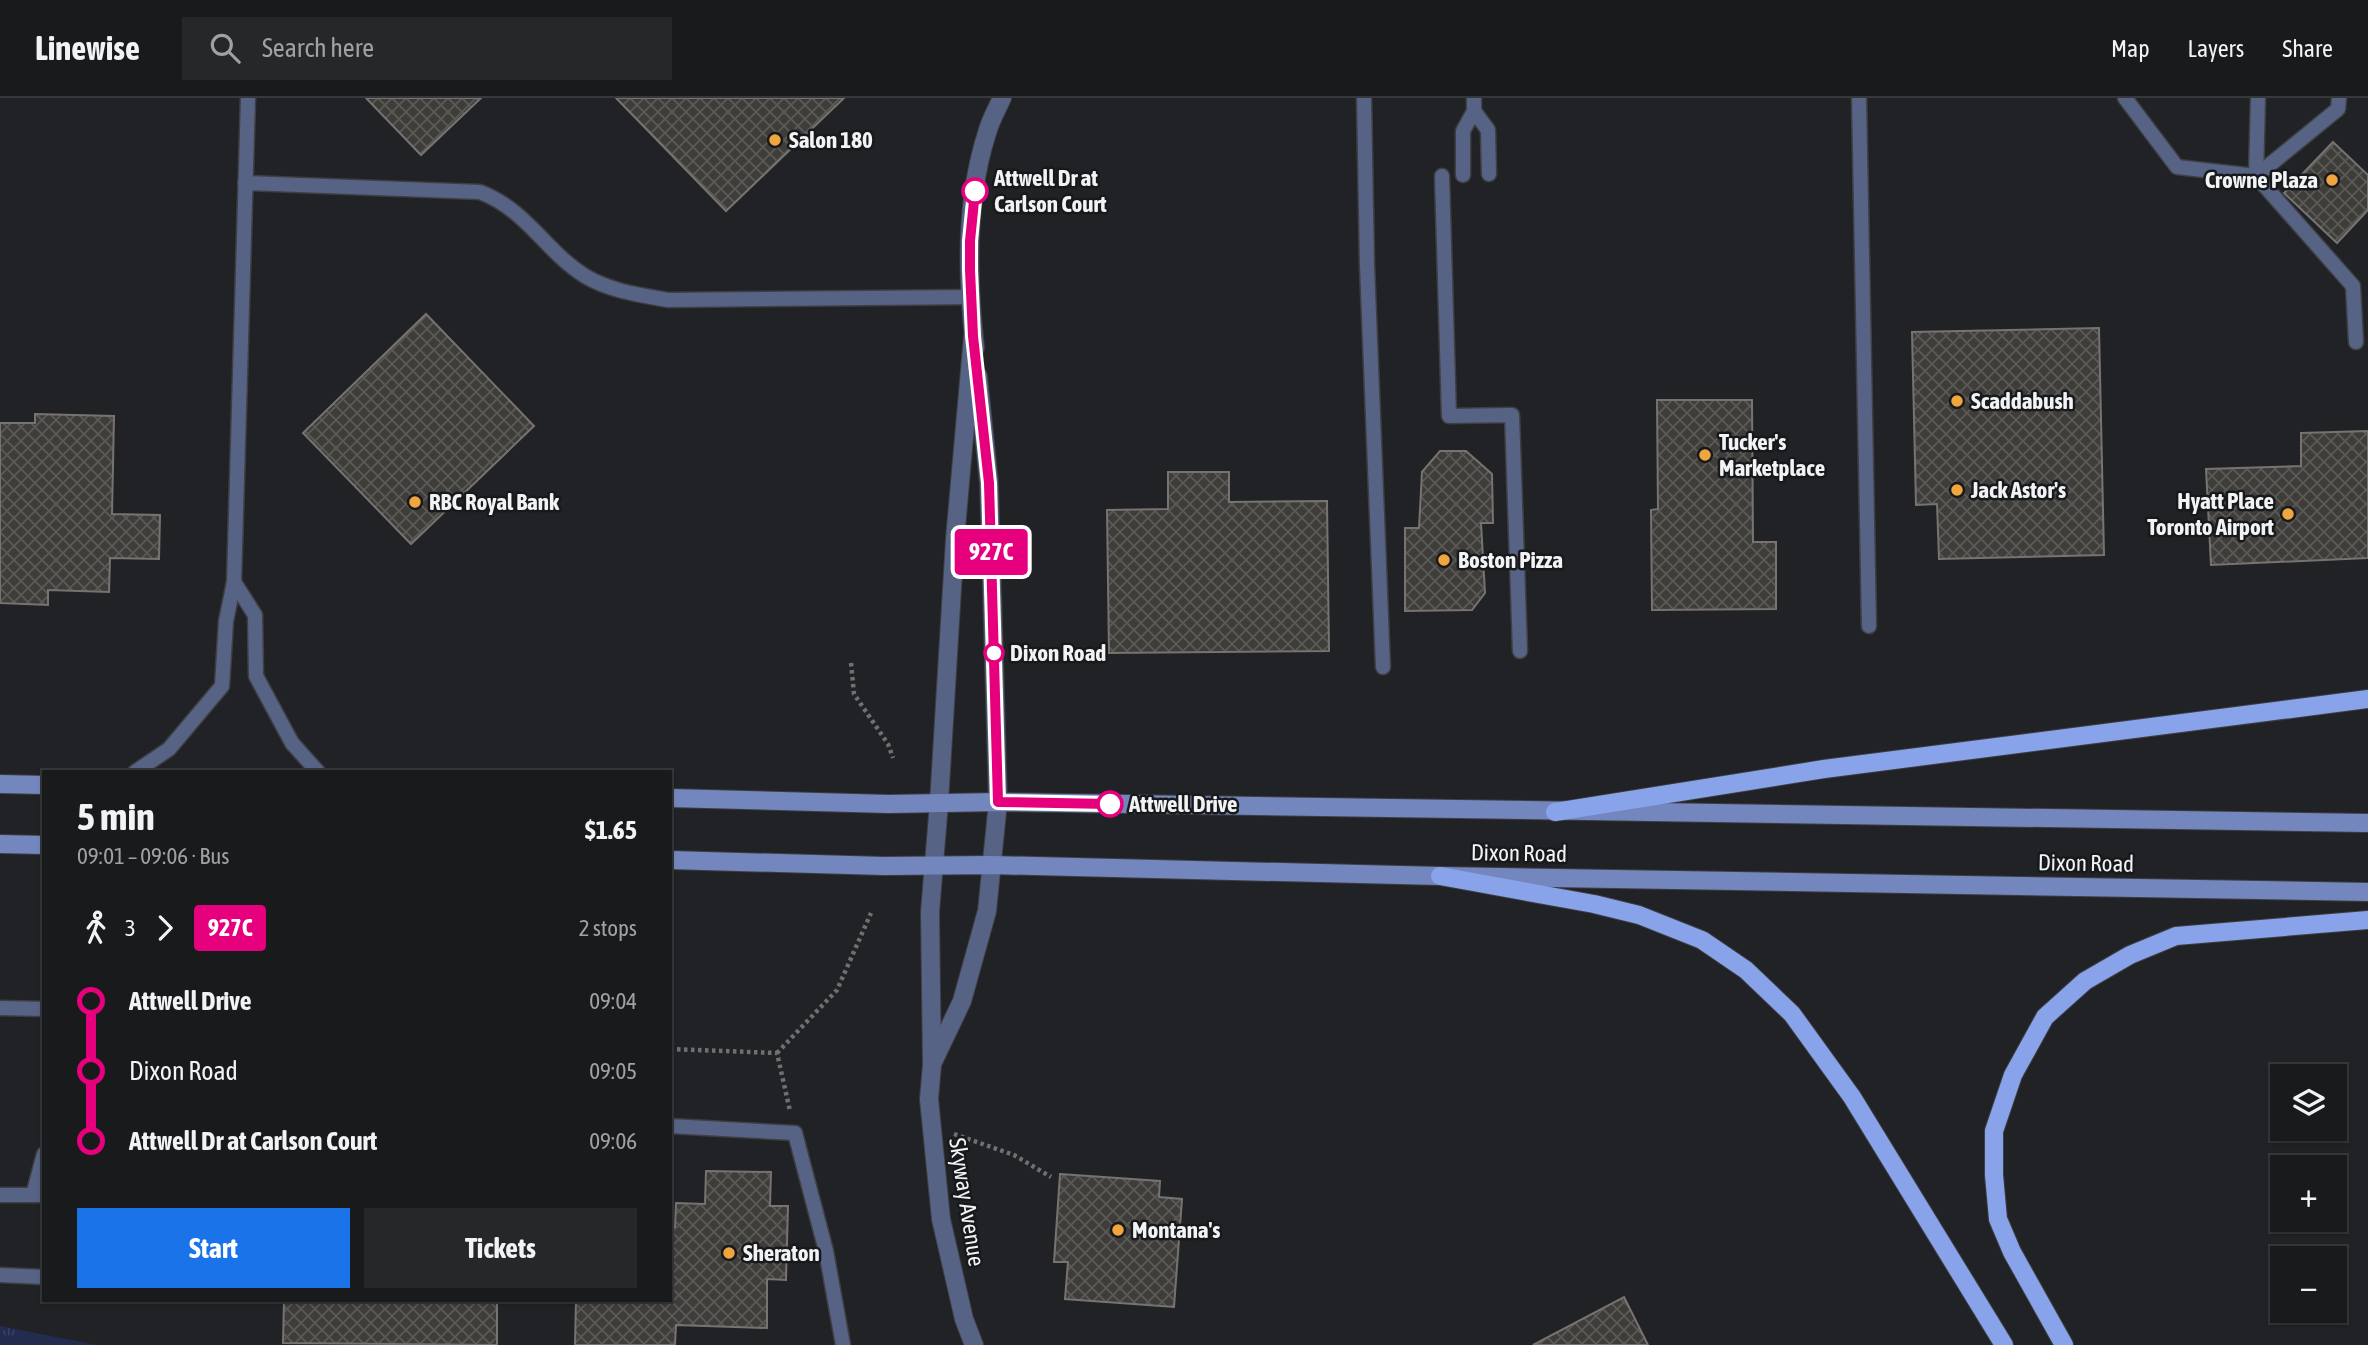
<!DOCTYPE html>
<meta charset="utf-8">
<style>
:root{--surface:#191a1c;--page:#262729;--text:#f1f3f6;--muted:#9fa1a3;--line:#37383b;--accent:#1a73e8}
body{margin:0;font-family:"Asap Condensed",sans-serif;background:var(--page);color:var(--text);height:100vh;display:flex;flex-direction:column;font-size:26px;white-space:nowrap}
*{box-sizing:border-box;margin:0}
p{font-size:23px;color:var(--muted)}
.icon{flex:none;width:38px;height:38px;fill:none;stroke:currentColor;stroke-width:2;stroke-linecap:round;stroke-linejoin:round}
.map{position:relative;flex:1;overflow:hidden}
.panel{position:absolute;left:42px;top:672px;width:630px;height:532px;display:flex;flex-direction:column;background:var(--surface);border-radius:0px;box-shadow:0 2px 5px #0004,0 0 0 2px var(--line)}
.panel>*{flex:none}
.badge{padding:0 14px;border-radius:5px;font-size:24px;line-height:46px}
.controls{position:absolute;left:2270px;top:966px;display:grid;gap:14px}
.controls a{display:grid;place-items:center;width:77px;height:77px;border-radius:0px;background:var(--surface);box-shadow:0 2px 5px #0004,0 0 0 2px var(--line);font-size:35px}
.map>.badge{position:absolute;translate:-50% -50%;box-shadow:0 0 0 4px #fff}
.legs{display:flex;align-items:center;gap:10px;height:77px;padding:0 35px;font-size:23px}
.legs p{margin-inline-start:auto}
.overview{display:flex;align-items:center;justify-content:space-between;height:119px;padding:0 35px}
h1{font-size:38px;font-weight:700;line-height:52px}
.cta{display:flex;gap:14px;margin-top:auto;padding:14px 35px}
.cta a{flex:1;height:80px;border-radius:0px;background:var(--accent);color:#fff;font-size:28px;font-weight:700;line-height:80px;text-align:center}
.cta a+a{background:var(--page);color:var(--text)}
ul{padding:0 35px;list-style:none}
li{display:flex;align-items:center;gap:24px;height:70px;font-size:26px}
li i{display:grid;place-items:center;width:10px;height:100%;margin:0 9px;background:currentColor}
li i::after{content:'';width:18px;height:18px;margin:-9px;border:5px solid;border-radius:50%;background:var(--surface)}
li p{margin-inline-start:auto}
li:first-child i{background:linear-gradient(#0000 50%,currentColor 0)}
li:last-child i{background:linear-gradient(currentColor 50%,#0000 0)}
header{display:flex;align-items:center;gap:42px;box-sizing:border-box;height:98px;padding:0 35px;background:var(--surface);border-bottom:2px solid var(--line)}
header strong{font-size:33px}
nav{display:flex;gap:38px;margin-inline-start:auto;font-size:24px}
.search{width:490px;height:63px;background:var(--page);display:flex;align-items:center;gap:18px;box-sizing:border-box;padding:0 24px;border-radius:0px;color:var(--muted);font-size:26px}
.map>svg:first-child{display:block}
.grass{fill:url(#grass-tufts)}
.building{fill:url(#building-cross-hatch);stroke:#767370;stroke-width:2}
.lines{fill:none;stroke-linecap:round;stroke-linejoin:round}
.service-casing{stroke:#3e3f42;stroke-width:17}
.tertiary-casing{stroke:#3e3f42;stroke-width:20}
.secondary-casing{stroke:#3e3f42;stroke-width:20}
.primary-casing{stroke:#3e3f42;stroke-width:20}
.path{stroke:#6f7072;stroke-width:4.5;stroke-dasharray:3.5 3.5;stroke-linecap:butt}
.service{stroke:#566385;stroke-width:14}
.tertiary{stroke:#566385;stroke-width:18}
.secondary{stroke:#7387be;stroke-width:18}
.primary{stroke:#89a3ea;stroke-width:18}
.line-1-casing{stroke:#fff;stroke-width:16}
.line-1{stroke:#e6007e;stroke-width:10}
.poi-dot{fill:#f0a63f;stroke:#18191c;stroke-width:2.5}
.stop-1-dot{fill:#fff;stroke:#e6007e;stroke-width:3.5}
.labels{text-anchor:middle;stroke-width:5;stroke-linejoin:round;paint-order:stroke}
.poi-label{font-size:23px;font-weight:bold;fill:#f2f3f5;stroke:#18191c;text-anchor:start}
.stop-label{font-size:23px;font-weight:bold;fill:#f2f3f5;stroke:#18191c;text-anchor:start}
.street-label{font-size:23px;fill:#f2f3f5;stroke:#18191c}
</style>
<header>
<strong>Linewise</strong>
<div class="search"><svg class="icon" aria-label="search" viewBox="0 0 24 24"><circle cx="10" cy="10" r="6"/><path d="M15 15l6 6"/></svg>Search here</div>
<nav><a>Map</a><a>Layers</a><a>Share</a></nav>
</header>
<div class="map">
<svg width="2368" height="1247" viewBox="0 0 2368 1247">
<defs>
<pattern id="grass-tufts" width="24" height="20" patternUnits="userSpaceOnUse" patternTransform="scale(1.75)"><rect width="24" height="20" fill="#212c4f"/><path d="M3 7l-1-3M5 7V3M7 7l1-3M15 17l-1-3M17 17v-4M19 17l1-3" fill="none" stroke="#374160"/></pattern>
<pattern id="building-cross-hatch" width="8" height="8" patternUnits="userSpaceOnUse" patternTransform="scale(1.75)"><rect width="8" height="8" fill="#3f3d3a"/><path d="M0 0l8 8M0 8l8-8" fill="none" stroke="#5b5a57"/></pattern>
</defs>
<rect width="100%" height="100%" fill="#212225"/>
<path class="grass" d="M0 1228 97 1247H0Z"/>
<g class="building">
<path d="M366 0H481L421 57Z"/>
<path d="M616 0H844L726 113Z"/>
<path d="M2333 44 2368 77V112L2337 145 2284 95Z"/>
<path d="M426 216 534 328 411 446 303 335Z"/>
<path d="M2099 230 2104 457 1939 461 1937 406 1916 407 1912 234Z"/>
<path d="M1657 302H1752L1753 444H1776V511L1652 512 1651 412 1658 411Z"/>
<path d="M35 316 114 318 112 416 160 417 159 461 110 460 109 494 48 492V507L0 505V325H35Z"/>
<path d="M2368 333V460L2211 467 2206 371 2301 368V335Z"/>
<path d="M1440 353H1466L1492 376 1493 425H1481L1485 495 1472 512 1405 513V430H1419L1422 374Z"/>
<path d="M1168 374H1229V404L1327 403 1329 553 1109 555 1107 412 1168 411Z"/>
<path d="M706 1073 771 1074 770 1108H788L786 1182 767 1181V1230L676 1227 675 1247H575L576 1202H670V1129H675L676 1105 705 1106Z"/>
<path d="M1060 1076 1160 1083 1159 1099 1182 1101 1174 1209 1065 1201 1068 1164H1054Z"/>
<path d="M1624 1199 1648 1247H1533Z"/>
<path d="M284 1202H497V1247L283 1245Z"/>
</g>
<g class="lines">
<defs>
<g id="service">
<path d="M1364 0 1367 167 1383 569"/>
<path d="M1859 0 1869 528"/>
<path d="M2125 0 2177 69 2256 78 2353 188 2356 244"/>
<path d="M1474 13 1488 32 1489 76"/>
<path d="M1463 77V33L1474 13V0"/>
<path d="M1442 78 1449 318 1512 317 1520 553"/>
<path d="M2256 78 2338 11 2339 0"/>
<path d="M2256 78 2258 0"/>
<path d="M245 85 480 94C527 112 545 153 585 178 610 193 640 197 668 202L972 199"/>
<path d="M234 484 255 517 256 578 292 645 318 674"/>
<path d="M135 674 169 651 222 588 226 523 234 484 248 0"/>
<path d="M0 910 44 911"/>
<path d="M670 1028 795 1035 826 1153 843 1247"/>
<path d="M44 1056 33 1097H44"/>
<path d="M0 1097H33"/>
<path d="M0 1177 44 1179"/>
</g>
<g id="tertiary">
<path d="M973 238 955 441 939 705 930 814 932 967 929 1001 941 1121 964 1221 974 1247"/>
<path d="M975 250C967 180 965 103 987 35 990 23 997 11 1002 0"/>
<path d="M933 964 962 903 987 813 998 704 989 385 978 278"/>
</g>
<g id="secondary">
<path d="M0 686 44 687"/>
<path d="M670 700 889 706 998 704 2368 725"/>
<path d="M0 746 44 747"/>
<path d="M670 762 884 768 991 767 1440 778 2368 794"/>
</g>
<g id="primary">
<path d="M1555 714 1824 671 2368 601"/>
<path d="M1440 778 1594 806 1639 817 1702 842 1746 872 1792 916 1852 999 2004 1247"/>
<path d="M2064 1247 2012 1154 1998 1121 1994 1077V1033L2013 977 2045 919 2085 883 2130 857 2176 838 2368 822"/>
</g>
</defs>
<use href="#service" class="service-casing"/>
<use href="#tertiary" class="tertiary-casing"/>
<use href="#secondary" class="secondary-casing"/>
<use href="#primary" class="primary-casing"/>
<g class="path">
<path d="M851 565 854 596 888 646 893 660"/>
<path d="M670 951 777 955 790 1013"/>
<path d="M777 955 837 892 871 815"/>
<path d="M954 1036 1014 1057 1051 1079"/>
</g>
<use href="#service" class="service"/>
<use href="#tertiary" class="tertiary"/>
<use href="#secondary" class="secondary"/>
<use href="#primary" class="primary"/>
</g>
<g class="lines">
<defs>
<path id="line-1" d="M975 93 970 143V172L973 238 989 385 998 704 1110 706"/>
</defs>
<use href="#line-1" class="line-1-casing"/>
<use href="#line-1" class="line-1"/>
</g>
<g class="poi-dot">
<circle cx="775" cy="42" r="7"/>
<circle cx="2332" cy="82" r="7"/>
<circle cx="1957" cy="303" r="7"/>
<circle cx="1705" cy="357" r="7"/>
<circle cx="1957" cy="392" r="7"/>
<circle cx="415" cy="404" r="7"/>
<circle cx="2288" cy="416" r="7"/>
<circle cx="1444" cy="462" r="7"/>
<circle cx="1118" cy="1132" r="7"/>
<circle cx="729" cy="1155" r="7"/>
</g>
<g class="stop-1-dot">
<circle cx="975" cy="93" r="12"/>
<circle cx="994" cy="555" r="9"/>
<circle cx="1110" cy="706" r="12"/>
</g>
<g class="labels">
<g class="poi-label">
<text x="789" y="50">Salon 180</text>
<text x="2318" y="90" text-anchor="end">Crowne Plaza</text>
<text x="1971" y="311">Scaddabush</text>
<text x="1719" y="352">Tucker's<tspan x="1719" dy="26">Marketplace</tspan></text>
<text x="1971" y="400">Jack Astor's</text>
<text x="2274" y="411" text-anchor="end">Hyatt Place<tspan x="2274" dy="26">Toronto Airport</tspan></text>
<text x="429" y="412">RBC Royal Bank</text>
<text x="1458" y="470">Boston Pizza</text>
<text x="1132" y="1140">Montana's</text>
<text x="743" y="1163">Sheraton</text>
</g>
<g class="stop-label">
<text x="994" y="88">Attwell Dr at<tspan x="994" dy="26">Carlson Court</tspan></text>
<text x="1010" y="563">Dixon Road</text>
<text x="1129" y="714">Attwell Drive</text>
</g>
<g class="street-label">
<text transform="translate(1519 755) rotate(1)" y="8">Dixon Road</text>
<text transform="translate(2086 765) rotate(1)" y="8">Dixon Road</text>
<text transform="translate(967 1104) rotate(81)" y="8">Skyway Avenue</text>
</g>
</g>
</svg>
<div class="controls">
<a><svg class="icon" aria-label="layers" viewBox="0 0 24 24"><path d="M12 4l9 5-9 5-9-5zM3 14l9 5 9-5"/></svg></a>
<a>+</a>
<a>−</a>
</div>
<b class="badge" style="left:991px;top:454px;background:#e6007e;color:#fff">927C</b>
<section class="panel">
<div class="overview"><div><h1>5 min</h1><p>09:01 – 09:06 · Bus</p></div><b>$1.65</b></div>
<div class="legs"><svg class="icon" aria-label="walk" viewBox="0 0 24 24"><circle cx="13" cy="4" r="2"/><path d="M13 8l-2 6 4 7M11 14l-3 7M7 12l3-4h3l4 4"/></svg>3<svg class="icon" aria-label="forward" viewBox="0 0 24 24"><path d="M9 5l7 7-7 7"/></svg><b class="badge" style="background:#e6007e;color:#fff">927C</b><p>2 stops</p></div>
<ul>
<li><i style="color:#e6007e"></i><b>Attwell Drive</b><p>09:04</p></li>
<li><i style="color:#e6007e"></i><span>Dixon Road</span><p>09:05</p></li>
<li><i style="color:#e6007e"></i><b>Attwell Dr at Carlson Court</b><p>09:06</p></li>
</ul>
<div class="cta"><a>Start</a><a>Tickets</a></div>
</section>
</div>
